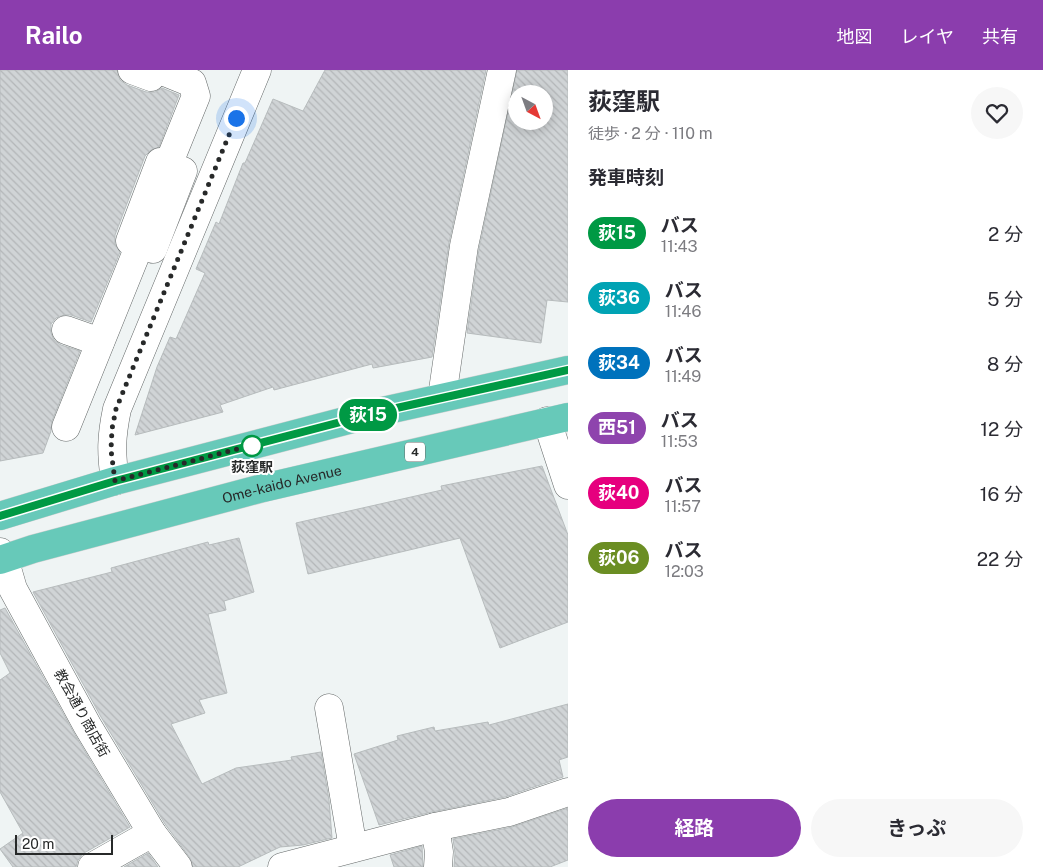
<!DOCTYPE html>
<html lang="ja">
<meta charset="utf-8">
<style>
:root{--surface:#fff;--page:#f7f7f7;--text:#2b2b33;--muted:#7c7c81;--accent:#8b3dad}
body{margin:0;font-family:"Public Sans","Noto Sans JP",sans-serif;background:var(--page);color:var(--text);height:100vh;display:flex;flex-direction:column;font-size:19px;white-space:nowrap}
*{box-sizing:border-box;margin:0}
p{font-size:16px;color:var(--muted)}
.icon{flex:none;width:28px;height:28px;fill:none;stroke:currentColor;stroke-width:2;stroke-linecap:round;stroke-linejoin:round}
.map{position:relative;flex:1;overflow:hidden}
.details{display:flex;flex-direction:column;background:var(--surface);width:475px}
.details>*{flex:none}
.badge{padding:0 10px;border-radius:16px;font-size:18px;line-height:32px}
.needle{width:32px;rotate:139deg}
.buttons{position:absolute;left:508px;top:15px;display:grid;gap:10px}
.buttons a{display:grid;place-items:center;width:45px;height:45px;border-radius:50%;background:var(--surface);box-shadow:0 2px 12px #0003;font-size:25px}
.scale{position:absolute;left:15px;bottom:12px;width:98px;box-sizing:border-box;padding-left:5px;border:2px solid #272929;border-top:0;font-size:14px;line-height:18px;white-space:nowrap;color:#272929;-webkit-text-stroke:4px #fff;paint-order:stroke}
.you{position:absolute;width:25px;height:25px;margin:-12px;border:4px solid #fff;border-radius:50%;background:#1a73e8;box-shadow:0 0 0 8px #1a73e833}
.map>.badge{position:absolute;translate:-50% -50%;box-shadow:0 0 0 2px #fff}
h2{padding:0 20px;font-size:19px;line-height:45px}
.round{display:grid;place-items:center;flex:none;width:52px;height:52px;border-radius:26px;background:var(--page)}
.head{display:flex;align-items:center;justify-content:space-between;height:85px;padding:0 20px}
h1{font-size:24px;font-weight:700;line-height:38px}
.cta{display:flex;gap:10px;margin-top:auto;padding:10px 20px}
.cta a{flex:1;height:58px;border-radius:30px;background:var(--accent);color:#fff;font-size:20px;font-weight:700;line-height:58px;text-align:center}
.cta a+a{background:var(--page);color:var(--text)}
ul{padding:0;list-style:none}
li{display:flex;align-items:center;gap:15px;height:65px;padding:0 20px}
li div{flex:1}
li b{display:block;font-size:19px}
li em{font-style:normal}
li .badge{min-width:55px;font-weight:700;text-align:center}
header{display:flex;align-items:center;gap:30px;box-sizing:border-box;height:70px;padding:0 25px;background:var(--accent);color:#fff}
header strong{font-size:24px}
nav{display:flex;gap:28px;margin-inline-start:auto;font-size:18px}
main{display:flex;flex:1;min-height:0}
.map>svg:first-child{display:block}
.building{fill:url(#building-back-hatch);stroke:#b7bcbd;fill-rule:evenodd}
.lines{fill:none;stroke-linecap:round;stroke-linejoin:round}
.minor-casing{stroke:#656969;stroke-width:29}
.major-casing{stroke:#cfd0d0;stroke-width:29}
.minor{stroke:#fff;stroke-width:28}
.major{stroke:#67c9b9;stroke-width:28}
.line-casing{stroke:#fff;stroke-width:11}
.line{stroke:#094;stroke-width:8}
.walk{stroke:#272929;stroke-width:5;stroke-dasharray:0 9}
.stop-dot{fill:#fff;stroke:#094;stroke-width:2.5}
.labels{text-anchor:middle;stroke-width:4;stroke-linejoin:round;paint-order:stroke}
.shield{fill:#fff;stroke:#686969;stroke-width:1}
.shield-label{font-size:12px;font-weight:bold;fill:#272929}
.stop-label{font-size:14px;font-weight:bold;fill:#272929;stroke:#fff}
.street-label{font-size:14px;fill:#272929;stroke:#fff}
</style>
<header>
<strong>Railo</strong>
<nav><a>地図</a><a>レイヤ</a><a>共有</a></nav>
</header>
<main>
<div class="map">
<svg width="568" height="797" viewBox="0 0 568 797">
<defs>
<pattern id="building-back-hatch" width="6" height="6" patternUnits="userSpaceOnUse" patternTransform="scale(1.25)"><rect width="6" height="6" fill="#d0d4d6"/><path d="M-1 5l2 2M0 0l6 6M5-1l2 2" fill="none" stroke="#b3b6b8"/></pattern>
</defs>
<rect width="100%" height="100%" fill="#eff4f4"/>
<g class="building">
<path d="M0 0H117L120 10 127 15 146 22H155L162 18 179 25 159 77 151 80 145 86 115 165V174L120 182 91 252 71 245H64L56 248 51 254V263L54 270 61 275 80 281 52 351 51 361 43 383 0 391Z"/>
<path d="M325 0H486L449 173 432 287 373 298 372 294 274 320 273 317 220 335 223 342 135 365 157 297 170 267 176 269 205 203 196 199 216 152 219 154 243 93H245L273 29 303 41Z"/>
<path d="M517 0H568V232L547 230 541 273 467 263 479 179ZM516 24H544V51H516Z"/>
<path d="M542 396 568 465V552L500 578 460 468 308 504 296 453 442 420 441 416Z"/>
<path d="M239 468 254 522 224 531 226 540 208 544 227 623 199 630 205 643 171 654 202 714 236 698 292 690 291 687 321 682 329 730 332 768 303 775 280 777 238 797H193L190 788 165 754 101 647 33 522 112 502 111 498 208 472 209 475Z"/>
<path d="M5 538 74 663 130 757 84 783 78 790 76 797H13L0 779 23 763 0 722V610L10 603 0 583V540Z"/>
<path d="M568 634V687L559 690 563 707 505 727 432 742 379 755 354 684 398 670 397 666 434 657 435 661 488 652 489 655Z"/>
<path d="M568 738V790L550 797H454L455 783 453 769 512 757Z"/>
<path d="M422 776 423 797H394L390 785Z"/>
<path d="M148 783 158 797H124Z"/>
</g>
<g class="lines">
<defs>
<g id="minor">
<path d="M132 0 151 7 153 0"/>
<path d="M160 0 192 13 196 26 168 95"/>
<path d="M160 92 183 101 153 179 130 171Z"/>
<path d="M66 260 100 272"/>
<path d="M442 327 464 176 502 0"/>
<path d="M547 351 568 415"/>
<path d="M66 357 140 174"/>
<path d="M115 411C111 382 111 368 117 339L257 0"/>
<path d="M0 482 4 488 13 519 87 655 152 763 178 797"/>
<path d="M329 638 353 778"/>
<path d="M435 757 439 782 438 797"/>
<path d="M92 797 152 763"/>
<path d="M282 797 435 757 509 742 568 722"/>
</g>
<g id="major">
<path d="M0 446 115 411 383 341 568 300"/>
<path id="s1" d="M0 490 33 479 263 418 568 347"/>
</g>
</defs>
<use href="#minor" class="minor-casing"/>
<use href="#major" class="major-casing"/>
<use href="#minor" class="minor"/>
<use href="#major" class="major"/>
</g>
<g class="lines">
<defs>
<path id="line" d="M0 446 115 411 383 341 568 300"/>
</defs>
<use href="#line" class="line-casing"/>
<use href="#line" class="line"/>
<path class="walk" d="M236 48 116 339 112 359 111 380 115 411 253 375 252 376"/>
</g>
<circle class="stop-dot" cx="252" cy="376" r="10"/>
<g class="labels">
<rect class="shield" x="405" y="372.5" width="20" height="19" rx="4"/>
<g class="shield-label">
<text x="415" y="386">4</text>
</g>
<g class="stop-label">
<text x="252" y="402">荻窪駅</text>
</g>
<g class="street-label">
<text dy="5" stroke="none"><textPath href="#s1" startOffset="292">Ome-kaido Avenue</textPath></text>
<text transform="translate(82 643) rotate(61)" y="5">教会通り商店街</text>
</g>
</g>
</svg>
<div class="buttons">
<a><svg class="needle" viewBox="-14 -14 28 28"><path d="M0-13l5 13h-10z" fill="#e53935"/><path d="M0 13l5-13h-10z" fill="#7c7c81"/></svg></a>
</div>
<div class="scale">20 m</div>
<div class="you" style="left:236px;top:48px"></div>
<b class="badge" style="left:368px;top:345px;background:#094;color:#fff">荻15</b>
</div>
<section class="details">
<div class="head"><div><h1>荻窪駅</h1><p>徒歩 · 2 分 · 110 m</p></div><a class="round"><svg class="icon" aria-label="heart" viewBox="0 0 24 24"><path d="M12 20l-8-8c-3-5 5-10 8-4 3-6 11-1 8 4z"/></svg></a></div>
<h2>発車時刻</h2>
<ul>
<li><span class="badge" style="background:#094;color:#fff">荻15</span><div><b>バス</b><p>11:43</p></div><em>2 分</em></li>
<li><span class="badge" style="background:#00a3b4;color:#fff">荻36</span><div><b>バス</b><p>11:46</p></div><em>5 分</em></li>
<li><span class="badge" style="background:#0072bc;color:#fff">荻34</span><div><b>バス</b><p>11:49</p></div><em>8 分</em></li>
<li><span class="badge" style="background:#8e44ad;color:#fff">西51</span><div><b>バス</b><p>11:53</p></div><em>12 分</em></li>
<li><span class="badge" style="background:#e6007e;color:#fff">荻40</span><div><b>バス</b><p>11:57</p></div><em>16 分</em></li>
<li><span class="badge" style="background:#6b8e23;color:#fff">荻06</span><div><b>バス</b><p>12:03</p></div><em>22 分</em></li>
</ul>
<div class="cta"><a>経路</a><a>きっぷ</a></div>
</section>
</main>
